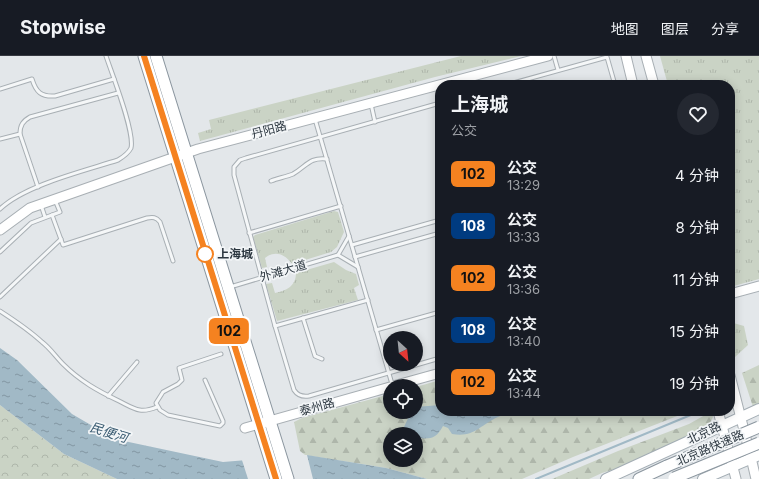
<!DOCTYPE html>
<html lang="zh">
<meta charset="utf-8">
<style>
:root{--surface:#171b24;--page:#242831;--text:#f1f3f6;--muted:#9ea1a6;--line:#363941}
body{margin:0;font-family:Inter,"Noto Sans SC",sans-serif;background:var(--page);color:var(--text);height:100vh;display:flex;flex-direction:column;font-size:15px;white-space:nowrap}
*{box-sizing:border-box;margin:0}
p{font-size:13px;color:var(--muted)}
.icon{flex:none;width:22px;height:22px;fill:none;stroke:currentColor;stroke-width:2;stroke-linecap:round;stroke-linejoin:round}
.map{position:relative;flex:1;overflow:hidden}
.drawer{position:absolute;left:435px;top:24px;width:300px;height:336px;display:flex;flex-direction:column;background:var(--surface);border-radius:16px;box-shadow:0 2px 10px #0003}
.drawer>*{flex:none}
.badge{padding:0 8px;border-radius:6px;font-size:14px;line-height:26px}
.needle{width:26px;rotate:153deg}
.tools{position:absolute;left:383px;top:275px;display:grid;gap:8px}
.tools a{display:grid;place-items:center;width:40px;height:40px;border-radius:50%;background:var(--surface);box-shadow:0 2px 10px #0003;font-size:20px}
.map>.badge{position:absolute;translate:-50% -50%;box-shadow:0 0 0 2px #fff}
.round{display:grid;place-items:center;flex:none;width:42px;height:42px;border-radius:21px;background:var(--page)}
.head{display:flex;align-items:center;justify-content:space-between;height:68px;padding:0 16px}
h1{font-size:19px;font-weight:700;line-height:30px}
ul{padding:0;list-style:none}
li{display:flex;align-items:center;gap:12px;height:52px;padding:0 16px}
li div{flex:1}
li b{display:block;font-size:15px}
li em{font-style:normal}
li .badge{min-width:44px;font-weight:700;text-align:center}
header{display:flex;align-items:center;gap:24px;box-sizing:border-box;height:56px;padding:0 20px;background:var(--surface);border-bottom:1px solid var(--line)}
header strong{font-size:19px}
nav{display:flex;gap:22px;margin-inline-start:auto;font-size:14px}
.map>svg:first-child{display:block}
.grass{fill:url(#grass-tufts)}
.forest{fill:url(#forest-firs);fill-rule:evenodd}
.park{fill:url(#park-crowns)}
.water{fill:url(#water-ripples)}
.pier{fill:#e3e7ea}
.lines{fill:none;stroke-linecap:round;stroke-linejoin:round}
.stream{stroke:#a1b9c6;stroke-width:2}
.lane-casing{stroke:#a8afb4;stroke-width:5}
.secondary-casing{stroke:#a8afb4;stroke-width:11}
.primary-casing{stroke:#a3adb4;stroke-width:12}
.highway-casing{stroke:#8b969f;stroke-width:13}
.lane{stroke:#f5f7f8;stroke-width:3}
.secondary{stroke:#fff;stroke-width:9}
.primary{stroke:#fff;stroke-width:10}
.highway{stroke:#fff;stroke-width:11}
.highway-bridge-casing{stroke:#8b969f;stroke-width:13;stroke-linecap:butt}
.highway-bridge{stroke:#fff;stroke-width:11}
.line-casing{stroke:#fff;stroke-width:9}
.line{stroke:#f58220;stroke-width:6}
.stop-dot{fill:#fff;stroke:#f58220;stroke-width:2}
.labels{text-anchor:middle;stroke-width:3.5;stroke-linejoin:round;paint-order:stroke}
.street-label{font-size:12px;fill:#2c3740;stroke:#f2f5f7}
.stop-label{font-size:12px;font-weight:bold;fill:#2c3740;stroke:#f2f5f7;text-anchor:start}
.water-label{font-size:13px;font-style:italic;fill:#395b71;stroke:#f2f5f7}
</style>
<header>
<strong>Stopwise</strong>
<nav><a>地图</a><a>图层</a><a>分享</a></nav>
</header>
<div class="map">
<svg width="759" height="423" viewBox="0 0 759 423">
<defs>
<pattern id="grass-tufts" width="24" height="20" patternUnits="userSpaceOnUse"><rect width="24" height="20" fill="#cad3c5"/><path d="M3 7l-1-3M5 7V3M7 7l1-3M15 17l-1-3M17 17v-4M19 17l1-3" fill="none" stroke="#aeb6aa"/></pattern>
<pattern id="forest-firs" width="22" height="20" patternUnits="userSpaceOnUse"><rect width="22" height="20" fill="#cad3c5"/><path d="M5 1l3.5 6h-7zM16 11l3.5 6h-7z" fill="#aeb6aa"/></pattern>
<pattern id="park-crowns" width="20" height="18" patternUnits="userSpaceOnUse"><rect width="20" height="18" fill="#cad3c5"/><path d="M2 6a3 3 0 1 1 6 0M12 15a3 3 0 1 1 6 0" fill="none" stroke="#aeb6aa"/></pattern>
<pattern id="water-ripples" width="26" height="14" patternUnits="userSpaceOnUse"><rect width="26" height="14" fill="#a1b9c6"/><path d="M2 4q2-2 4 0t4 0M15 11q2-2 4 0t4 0" fill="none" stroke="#8397a2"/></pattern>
</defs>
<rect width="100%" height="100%" fill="#e3e7ea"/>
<g class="grass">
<path d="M461 0H521L435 21 200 85 198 77 211 73 209 64Z"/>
<path d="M660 0H759V223L730 231V29H668Z"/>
<path d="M334 155 338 156 344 176 337 191 331 196 292 208C285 198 275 194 265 202L267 211 262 212 253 181 255 179Z"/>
<path d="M334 206 346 214 356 218 359 229 354 232 358 244 277 265 266 228 272 227 275 237C286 235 296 230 296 217Z"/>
<path d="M730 266 744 270 748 289 734 302 730 288Z"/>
</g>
<g class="forest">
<path d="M759 309V354L753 351 742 317Z"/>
<path d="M440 324V355H690L573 401 522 423H427L386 412 305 399 300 395 294 366 302 362 390 338V356H416V331ZM390 378H416V404H390Z"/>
<path d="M703 355H711L713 361 707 373 645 404 602 417 589 423H552L618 395 689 368 705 359Z"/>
</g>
<path class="park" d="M0 349 64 398 117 423H0Z"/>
<g class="water">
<path d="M0 292 17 304 72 358 96 372 124 385 223 406 307 399 386 412 427 423H117L64 398 0 349Z"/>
<path d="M440 349V355H516C510 357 504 358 498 361 480 369 474 382 452 378L448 372 443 370C436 383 431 383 417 382L416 378C410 378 407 376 404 371L411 356H416V351Z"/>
</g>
<path class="pier" d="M287 398 307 399 313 423H248L241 401Z"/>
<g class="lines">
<path class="stream" d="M536 423 698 356"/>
<defs>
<g id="lane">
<path d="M554 0 558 14"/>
<path d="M506 29 607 1 615 29"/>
<path d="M638 29 652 25"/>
<path d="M0 33 32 23C36 36 41 41 55 40L114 23"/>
<path d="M371 48 375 66"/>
<path d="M315 63 392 328"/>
<path d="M0 83 20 78"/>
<path d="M271 125C278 122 286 121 293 118 307 110 309 101 327 103"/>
<path d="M38 131 20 78C20 69 23 65 30 61L118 37"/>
<path d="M41 149 45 161"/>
<path d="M0 153C25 129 84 115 118 104 123 101 128 98 131 92 135 76 112 18 106 0"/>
<path d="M52 159 63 189 147 162C153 161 156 161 160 166L173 205"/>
<path d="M249 177 341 150"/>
<path d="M349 180 338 199 358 211"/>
<path d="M352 189 440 164"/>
<path d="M0 196 31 167 60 156 55 144"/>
<path d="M355 201 440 177"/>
<path d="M230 231 338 199"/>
<path d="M0 241 61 183"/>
<path d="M368 244 275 270 294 334C298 340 303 341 309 340L440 302"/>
<path d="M0 255C14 264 29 274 42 286 50 292 56 301 63 308 80 325 98 335 119 345 135 353 140 358 157 351"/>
<path d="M303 262 315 300 322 303"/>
<path d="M275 270 234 119V111L240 104 246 102 440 47"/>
<path d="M376 274 440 256"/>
<path d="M205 324 223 365V367L220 370 168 359 160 354 156 347 163 336 178 328 182 324 179 312 221 298"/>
<path d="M108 340 137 306"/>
</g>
<g id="secondary">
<path d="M626 0 633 29"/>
<path d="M646 0 654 29"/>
<path d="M0 174 30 152 198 93 548 0"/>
<path d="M730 238 759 230"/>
<path d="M730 319 752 406 756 423"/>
<path d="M393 330 440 317"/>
<path d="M718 355 736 423"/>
<path d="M245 372 390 331"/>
</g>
<g id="primary">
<path d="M606 423 759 353"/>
<path d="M703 423 759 399"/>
</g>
<g id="highway">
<path d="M144 0 276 423"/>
<path d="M156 0 288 423"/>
<path d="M639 423 667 410"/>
</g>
</defs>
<use href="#lane" class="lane-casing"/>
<use href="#secondary" class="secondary-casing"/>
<use href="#primary" class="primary-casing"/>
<use href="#highway" class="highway-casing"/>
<use href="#lane" class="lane"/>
<use href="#secondary" class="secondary"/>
<use href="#primary" class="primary"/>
<use href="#highway" class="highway"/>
<defs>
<g id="highway-bridge">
<path d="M667 410 759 371"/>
<path d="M674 422 759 387"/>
</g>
</defs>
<use href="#highway-bridge" class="highway-bridge-casing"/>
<use href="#highway-bridge" class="highway-bridge"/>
</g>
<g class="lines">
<defs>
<path id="line" d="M144 0 276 423"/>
</defs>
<use href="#line" class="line-casing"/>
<use href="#line" class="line"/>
</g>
<circle class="stop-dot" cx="205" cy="198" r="8"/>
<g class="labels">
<g class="street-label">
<text transform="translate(269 74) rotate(-15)" y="4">丹阳路</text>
<text transform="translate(283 215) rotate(-16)" y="4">外滩大道</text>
<text transform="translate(317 351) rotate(-15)" y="4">泰州路</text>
<text transform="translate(704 377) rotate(-25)" y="4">北京路</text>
<text transform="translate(710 392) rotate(-23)" y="4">北京路快速路</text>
</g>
<g class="stop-label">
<text x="217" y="202">上海城</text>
</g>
<g class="water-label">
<text transform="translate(109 376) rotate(17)" y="5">民便河</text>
</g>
</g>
</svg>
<div class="tools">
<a><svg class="needle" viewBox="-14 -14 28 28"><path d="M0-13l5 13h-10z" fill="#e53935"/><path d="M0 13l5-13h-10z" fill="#9ea1a6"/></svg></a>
<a><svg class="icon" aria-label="locate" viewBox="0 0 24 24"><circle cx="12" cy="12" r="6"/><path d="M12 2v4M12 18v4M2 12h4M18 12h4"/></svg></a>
<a><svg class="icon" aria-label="layers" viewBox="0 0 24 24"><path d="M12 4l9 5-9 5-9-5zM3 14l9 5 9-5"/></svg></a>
</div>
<b class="badge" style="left:229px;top:275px;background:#f58220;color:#111">102</b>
<section class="drawer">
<div class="head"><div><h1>上海城</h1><p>公交</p></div><a class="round"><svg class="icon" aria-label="heart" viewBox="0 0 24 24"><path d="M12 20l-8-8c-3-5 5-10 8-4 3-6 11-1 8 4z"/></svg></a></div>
<ul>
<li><span class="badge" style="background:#f58220;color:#111">102</span><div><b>公交</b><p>13:29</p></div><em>4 分钟</em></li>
<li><span class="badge" style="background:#003b80;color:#fff">108</span><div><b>公交</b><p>13:33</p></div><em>8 分钟</em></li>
<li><span class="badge" style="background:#f58220;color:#111">102</span><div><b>公交</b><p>13:36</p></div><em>11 分钟</em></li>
<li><span class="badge" style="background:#003b80;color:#fff">108</span><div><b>公交</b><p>13:40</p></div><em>15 分钟</em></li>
<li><span class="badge" style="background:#f58220;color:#111">102</span><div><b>公交</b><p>13:44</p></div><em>19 分钟</em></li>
</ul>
</section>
</div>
